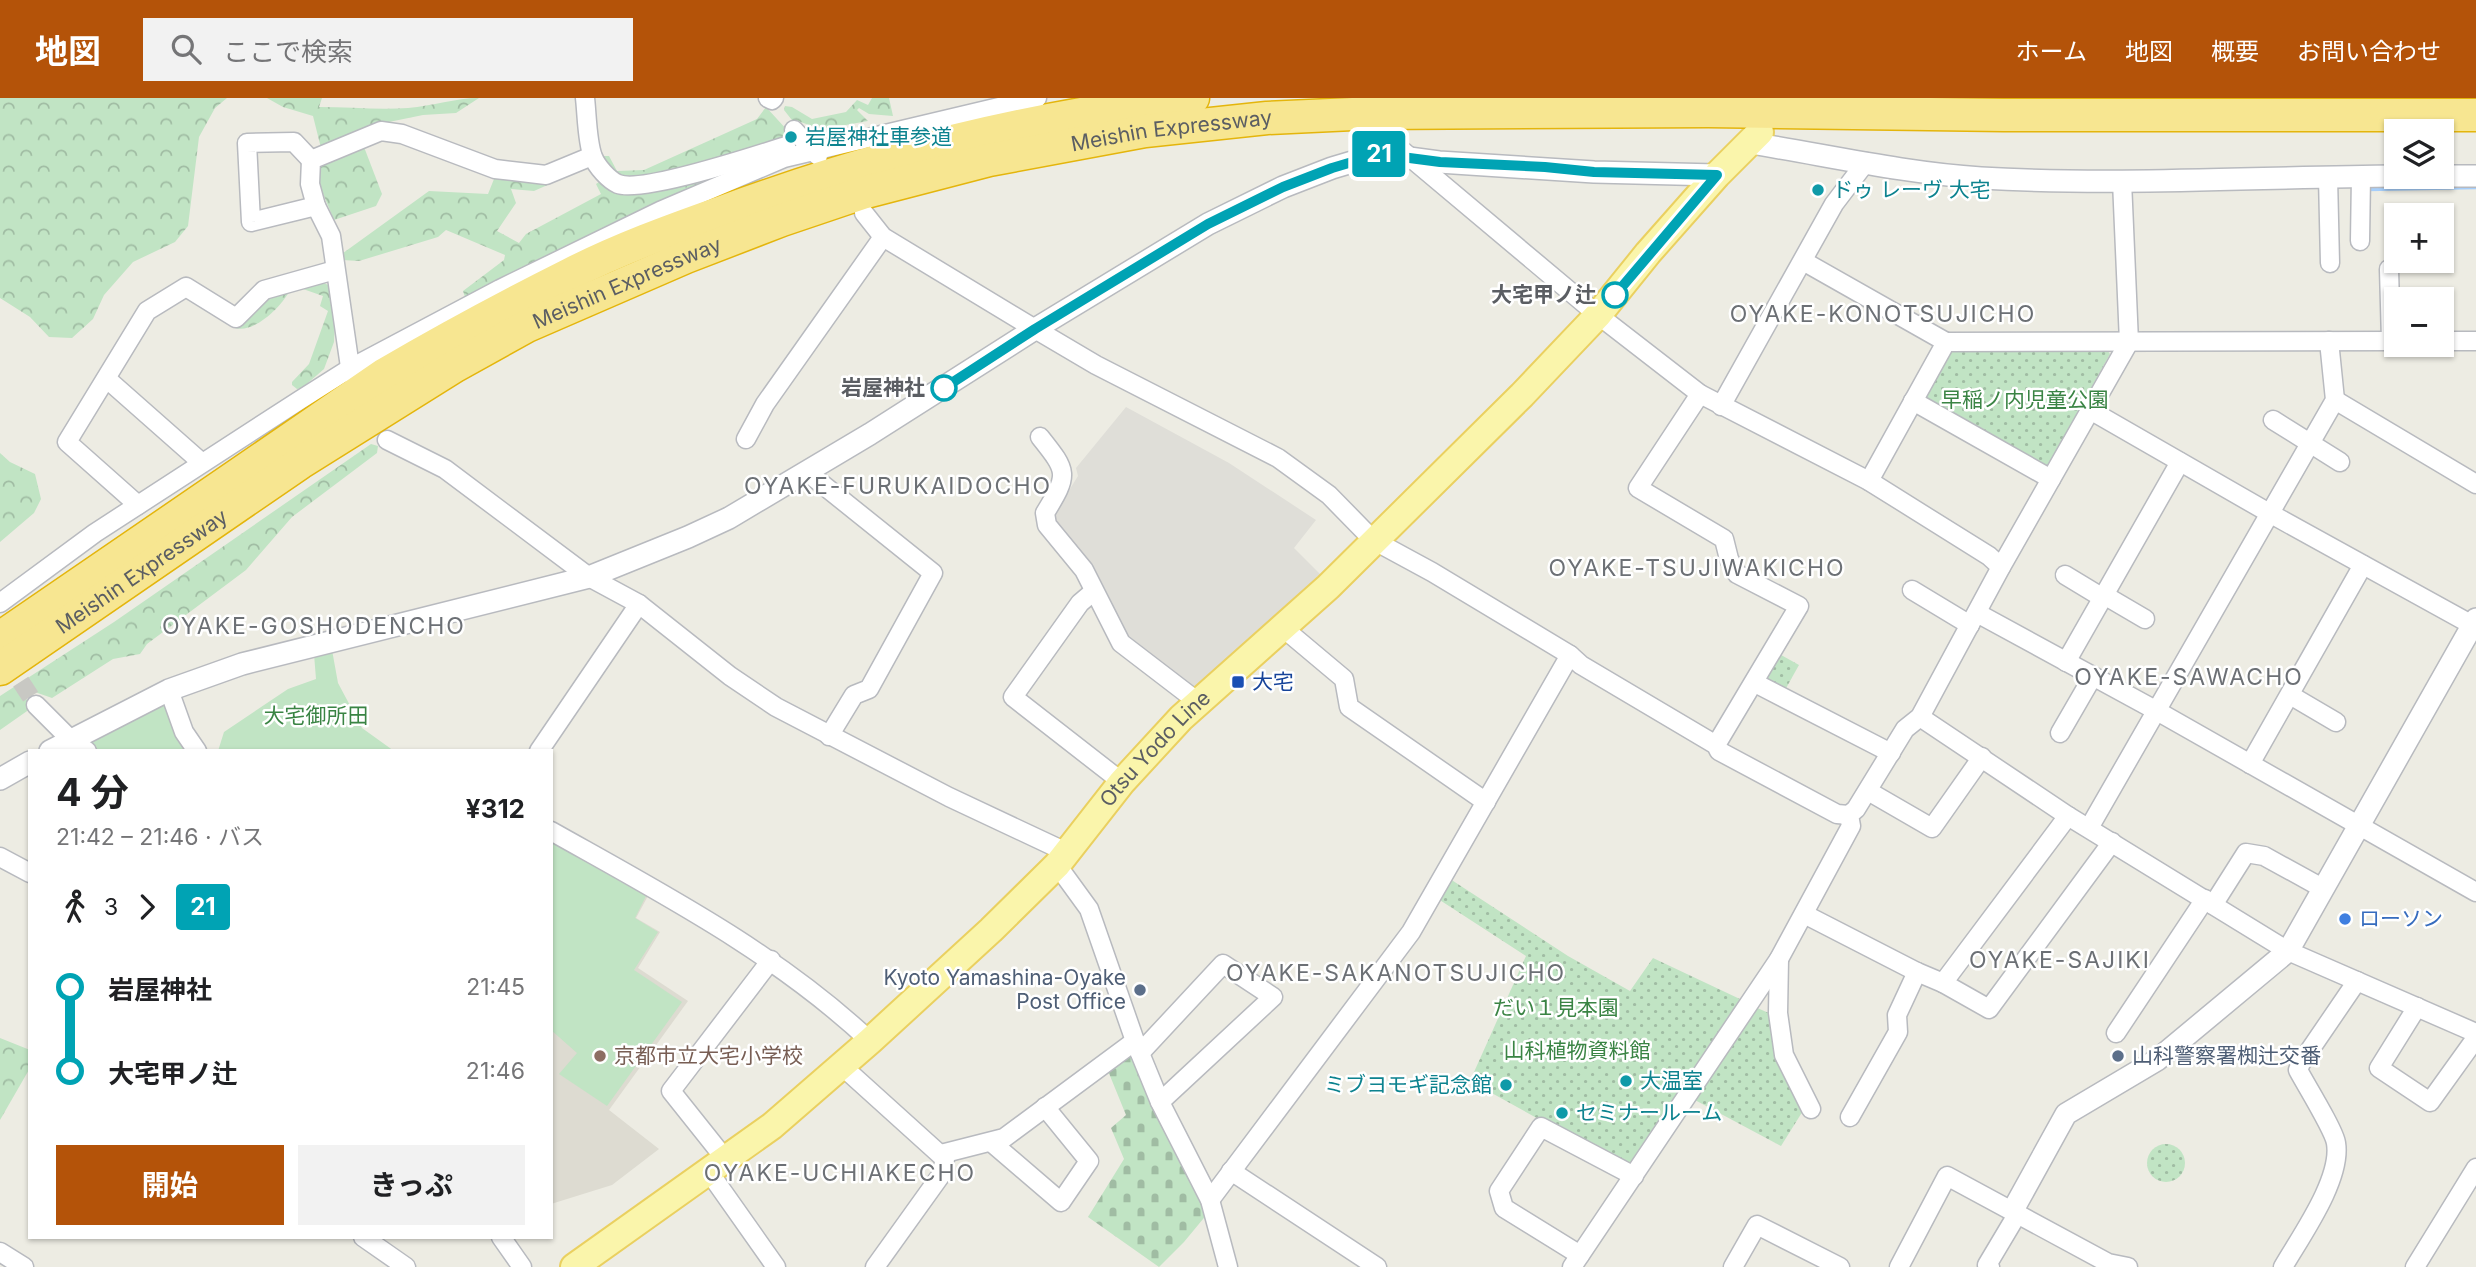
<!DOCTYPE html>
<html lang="ja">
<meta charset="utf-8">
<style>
:root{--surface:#fff;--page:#f2f2f2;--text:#202124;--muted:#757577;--accent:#b45309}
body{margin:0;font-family:Inter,"Noto Sans JP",sans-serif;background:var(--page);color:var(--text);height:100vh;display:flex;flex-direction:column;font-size:26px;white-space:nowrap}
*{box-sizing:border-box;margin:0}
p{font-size:23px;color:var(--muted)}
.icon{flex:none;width:38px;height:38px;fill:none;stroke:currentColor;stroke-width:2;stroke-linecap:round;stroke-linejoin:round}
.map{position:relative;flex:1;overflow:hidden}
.details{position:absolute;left:28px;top:651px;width:525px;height:490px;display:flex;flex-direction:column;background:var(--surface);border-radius:0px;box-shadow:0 2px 5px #0004}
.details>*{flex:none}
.badge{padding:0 14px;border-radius:5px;font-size:24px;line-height:46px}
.controls{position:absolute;left:2384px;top:21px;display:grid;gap:14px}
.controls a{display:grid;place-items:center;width:70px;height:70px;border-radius:0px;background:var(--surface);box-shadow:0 2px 5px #0004;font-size:35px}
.map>.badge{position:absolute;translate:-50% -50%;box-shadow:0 0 0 4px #fff}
.legs{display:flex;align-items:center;gap:10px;height:77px;padding:0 28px;font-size:23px}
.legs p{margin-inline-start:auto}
.headline{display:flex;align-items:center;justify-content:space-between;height:119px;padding:0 28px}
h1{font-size:38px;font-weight:700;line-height:52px}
.action{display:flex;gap:14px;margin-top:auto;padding:14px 28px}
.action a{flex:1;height:80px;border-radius:0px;background:var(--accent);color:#fff;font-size:28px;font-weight:700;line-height:80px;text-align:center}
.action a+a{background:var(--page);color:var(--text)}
ul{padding:0 28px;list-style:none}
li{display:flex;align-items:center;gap:24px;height:84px;font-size:26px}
li i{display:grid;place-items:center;width:10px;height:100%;margin:0 9px;background:currentColor}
li i::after{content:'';width:18px;height:18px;margin:-9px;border:5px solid;border-radius:50%;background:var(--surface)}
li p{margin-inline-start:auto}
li:first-child i{background:linear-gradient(#0000 50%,currentColor 0)}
li:last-child i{background:linear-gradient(currentColor 50%,#0000 0)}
header{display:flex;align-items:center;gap:42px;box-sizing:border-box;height:98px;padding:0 35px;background:var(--accent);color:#fff}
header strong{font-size:33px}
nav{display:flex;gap:38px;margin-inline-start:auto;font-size:24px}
.search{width:490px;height:63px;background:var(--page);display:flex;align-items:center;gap:18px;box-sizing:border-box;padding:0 24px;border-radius:0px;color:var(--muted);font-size:26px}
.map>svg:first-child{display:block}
.industrial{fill:#dfded8}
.education{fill:#dddbd1}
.green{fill:#c1e4c4}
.forest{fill:url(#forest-crowns)}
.cemetery{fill:url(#cemetery-stones)}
.park{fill:url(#park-dots)}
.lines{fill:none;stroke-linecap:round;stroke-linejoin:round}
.stream{stroke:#a6cefa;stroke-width:4.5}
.minor-tunnel{stroke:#c8c8c3;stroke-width:18;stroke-dasharray:18 9;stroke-linecap:butt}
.minor-casing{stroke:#b8babf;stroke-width:21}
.tertiary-casing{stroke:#b8babf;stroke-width:24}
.primary-casing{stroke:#ead060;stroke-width:30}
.motorway-casing{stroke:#e4b50c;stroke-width:35}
.minor{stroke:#fff;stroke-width:18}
.tertiary{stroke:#fff;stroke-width:21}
.primary{stroke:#faf5ab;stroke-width:26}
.motorway{stroke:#f7e691;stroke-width:32}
.line-1-casing{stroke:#fff;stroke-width:16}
.line-1{stroke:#00a3b4;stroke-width:10}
.culture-dot{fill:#0f9aa8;stroke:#fff;stroke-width:2.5}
.stop-1-dot{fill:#fff;stroke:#00a3b4;stroke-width:3.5}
.transit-dot{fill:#1a4fb4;stroke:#fff;stroke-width:2.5}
.shop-dot{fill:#3f7fe0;stroke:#fff;stroke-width:2.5}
.service-dot{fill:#5c6f8a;stroke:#fff;stroke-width:2.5}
.education-dot{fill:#8d6e63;stroke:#fff;stroke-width:2.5}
.labels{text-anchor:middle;stroke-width:5;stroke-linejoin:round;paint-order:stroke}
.street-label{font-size:21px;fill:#5b5e63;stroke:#fff}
.culture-label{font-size:21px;fill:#0d838f;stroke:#fff;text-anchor:start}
.stop-label{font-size:21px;font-weight:bold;fill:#5b5e63;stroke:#fff;text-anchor:end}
.park-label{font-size:21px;fill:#3a8444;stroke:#fff}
.transit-label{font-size:21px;fill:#164399;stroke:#fff;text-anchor:start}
.shop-label{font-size:21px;fill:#366cbe;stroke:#fff;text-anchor:start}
.service-label{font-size:21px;fill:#4e5e75;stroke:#fff;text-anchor:end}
.education-label{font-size:21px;fill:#785e54;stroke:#fff;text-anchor:start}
.neighbourhood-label{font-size:23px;letter-spacing:2px;fill:#6c7075;stroke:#fff}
</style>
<header>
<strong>地図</strong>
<div class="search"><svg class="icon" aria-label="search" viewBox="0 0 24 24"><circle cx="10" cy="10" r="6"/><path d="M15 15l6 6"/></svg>ここで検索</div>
<nav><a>ホーム</a><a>地図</a><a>概要</a><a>お問い合わせ</a></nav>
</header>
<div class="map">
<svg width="2476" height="1169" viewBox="0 0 2476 1169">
<defs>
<pattern id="forest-crowns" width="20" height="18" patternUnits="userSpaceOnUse" patternTransform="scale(1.75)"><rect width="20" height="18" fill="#c1e4c4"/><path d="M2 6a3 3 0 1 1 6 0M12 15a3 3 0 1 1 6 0" fill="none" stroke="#a0bca3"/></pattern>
<pattern id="cemetery-stones" width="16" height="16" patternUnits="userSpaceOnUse" patternTransform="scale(1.75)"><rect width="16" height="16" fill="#c1e4c4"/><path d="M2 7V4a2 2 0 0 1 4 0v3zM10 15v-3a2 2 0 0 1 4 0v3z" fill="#a0bca3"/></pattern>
<pattern id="park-dots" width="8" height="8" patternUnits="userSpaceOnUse" patternTransform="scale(1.75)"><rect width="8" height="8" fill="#c1e4c4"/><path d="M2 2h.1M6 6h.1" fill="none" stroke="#a0bca3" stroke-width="1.8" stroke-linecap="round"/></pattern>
</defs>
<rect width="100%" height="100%" fill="#edece3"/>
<path class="industrial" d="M1126 309 1229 365 1316 422 1294 450 1323 479 1197 589H1191L1127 540 1092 474 1055 421V415L1078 378 1076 370Z"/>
<path class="education" d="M551 741 649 796 636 820 660 834 638 870 688 903 609 1012 659 1051 612 1087 551 1106Z"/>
<g class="green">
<path d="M332 552 338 585 362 630 394 653H218L224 634 288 591 316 581 314 556Z"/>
<path d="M167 602 188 653H93L80 643Z"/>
<path d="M551 744 646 798 635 820 658 834 634 872 682 904 607 1008 559 976 577 955 551 932Z"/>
</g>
<g class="forest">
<path d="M0 0H227L215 10 199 39 188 128 175 144 133 164 104 197 93 221 72 240 49 239 30 219 0 200Z"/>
<path d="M267 0H322L319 9C349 9 379 12 408 10 433 8 455 0 479 0L456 15 423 17 384 25 321 50 313 18 283 9Z"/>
<path d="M872 0H889L893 18 869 16 859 10 857 12 868 23 829 30H817L798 23 795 26 784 12 785 8 792 9 812 21 846 14 857 2 868 7Z"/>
<path d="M766 9 788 33 787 38C762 47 634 89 617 78 611 75 606 66 602 62L604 58H609L617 73 644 72 757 21Z"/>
<path d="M364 49 382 96 376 108 334 122 316 79 321 63Z"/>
<path d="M721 75 722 80 465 199 463 193 504 162 505 157 446 132 438 139 359 163 342 162 339 158 429 93 488 96 496 76 552 85 534 93 511 91 516 105 497 133 519 145 526 136 601 96 596 86 602 82Z"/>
<path d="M314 180 330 188 335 223 334 244 324 271 302 290 297 291 292 287V284L309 266 328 213 320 208 323 198 303 191 304 185Z"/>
<path d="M290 192C282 208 254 236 235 230L234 226 265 194Z"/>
<path d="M371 346 378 348 377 355 292 419 246 472 147 546 140 556 113 561 52 600 32 593 25 597 30 611 0 632V598L114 524Z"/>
<path d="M0 355 10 364 35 376 41 401 34 415 0 444Z"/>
<path d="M0 940 30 952V970L0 1022Z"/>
</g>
<path class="cemetery" d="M1135 955 1208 1115 1184 1144 1159 1169 1088 1119 1124 1061 1111 1030 1126 1017 1106 968Z"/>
<g class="park">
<path d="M2105 249 2110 256 2049 366 2037 369 1923 305 1946 251Z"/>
<path d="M1776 554 1799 567 1785 592 1766 582 1764 575Z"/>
<path d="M1444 777 1568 858 1630 893 1653 860 1742 902 1629 1071 1470 983 1526 858 1432 797Z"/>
<path d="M1755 909 1771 916 1806 1008 1781 1048 1693 1001Z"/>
<circle cx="2166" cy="1065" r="19"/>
</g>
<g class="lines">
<path class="stream" d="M2367 91 2476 89"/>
<path class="minor-tunnel" d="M6 561 36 607"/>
<defs>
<g id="minor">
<path d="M585 0C587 17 587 44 593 59 597 69 609 82 618 86 642 95 758 57 786 48"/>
<path d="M768 0 772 2 774 0"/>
<path d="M794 32 818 58"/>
<path d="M1380 34 1598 217 1700 296 1869 383 1989 458 2001 469"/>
<path d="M311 62 294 44 247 45 251 124 316 108"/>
<path d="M2328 79 2330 165"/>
<path d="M864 115 883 139 1035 231 1096 267 1278 360 1329 397 1373 442 1432 474 1570 557 1581 567 1716 647 1719 653 1837 716 1849 717"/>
<path d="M2360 143 2361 78"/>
<path d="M1803 163 1946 244"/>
<path d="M2389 171 2391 243"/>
<path d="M2441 243H2476"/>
<path d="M351 276 331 138 316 108 310 86 311 62 381 33 402 36 495 71 546 77 592 58"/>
<path d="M107 281 201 364"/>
<path d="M1700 296 1638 390 1724 441 1729 461 1737 476 1799 508 1716 647"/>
<path d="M2335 302 2476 386"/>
<path d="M1913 303 2051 381"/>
<path d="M1721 308 1834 106 1866 64"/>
<path d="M2090 312 2271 416 2476 529"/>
<path d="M2273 322 2340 364"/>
<path d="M1040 339C1068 374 1069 376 1045 415L1047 427 1084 472 1121 545 1198 604"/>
<path d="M746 341 765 306 883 139"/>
<path d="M387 342 445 371 589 479 639 506 730 578 776 609 949 699 1066 754"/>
<path d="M807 374 933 475 869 591 854 597 829 638"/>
<path d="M1869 383 1946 244 2396 243"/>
<path d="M138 407 67 344 147 213 186 189 236 220 264 192 335 172"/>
<path d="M2065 477 2103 500"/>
<path d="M1912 492 1970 527"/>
<path d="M1093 494 1080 505 1013 599 1122 684"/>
<path d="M2104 497 2145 521"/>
<path d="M0 505 95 435 300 302 349 271 500 191 660 113 784 60 1037 0"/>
<path d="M1977 515 2157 613 2476 794"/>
<path d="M1282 529 1344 581 1349 609 1486 704"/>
<path d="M2066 564 2180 364"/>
<path d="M1755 585 1891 655"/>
<path d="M169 592 184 634 197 653"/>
<path d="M2290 597 2336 624"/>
<path d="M36 607 70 641 87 653"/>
<path d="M1920 619 2068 718 2288 853 2476 935"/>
<path d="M2060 635 2093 578"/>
<path d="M539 653 639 506"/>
<path d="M2250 666 2363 467"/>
<path d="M1868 693 1932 730 1982 659"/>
<path d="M2089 730 2335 302 2329 243"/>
<path d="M551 733C663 796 776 855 870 943"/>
<path d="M0 759 30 775"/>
<path d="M1057 767 1089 811 1135 943 1160 1004 1210 1102 1228 1169"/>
<path d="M2213 807 2246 755 2264 758 2324 791"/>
<path d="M1804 816 1917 874 1943 885 2068 718"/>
<path d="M1779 861 1778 915 1784 957 1811 1011"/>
<path d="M1943 885 1989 911 2112 744"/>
<path d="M2417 909 2379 970 2430 1004 2476 940"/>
<path d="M2116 935 2205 801"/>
<path d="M1140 955 1223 866 1273 899 1160 1004"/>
<path d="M842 968 945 1061 941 1077 875 1169"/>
<path d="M1850 1019 1898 934 1897 917 1917 874"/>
<path d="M991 1044 1061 1104 1089 1063 1045 1009"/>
<path d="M941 1056 1004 1040 1135 943"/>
<path d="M726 1062 671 993 771 862"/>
<path d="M1231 1073 1377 1169"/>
<path d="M709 1074 776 1169"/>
<path d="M1210 1102 1411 834 1570 557"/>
<path d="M363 1139 406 1169"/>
<path d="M501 1139 522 1169"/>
<path d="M0 1154 24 1169"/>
<path d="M1580 1157 1504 1110 1499 1093 1541 1029 1634 1078"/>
<path d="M1572 1169 1779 861 1851 728 1849 717 1856 711 1905 631 1920 619 2001 469 2129 244 2122 83"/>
<path d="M1733 1169 1757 1127 1840 1169"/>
<path d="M1899 1169 1947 1078 2108 1165 2128 1169"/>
<path d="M1990 1169 1987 1167 2018 1115"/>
<path d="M2283 1169C2301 1138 2342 1081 2336 1045 2334 1032 2306 987 2298 972L2301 965 2357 883"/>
<path d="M2415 1169 2476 1070"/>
</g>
<g id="tertiary">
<path d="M1750 45C1826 57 1904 75 1981 80 2119 88 2258 79 2396 78"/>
<path d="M2441 78H2476"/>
<path d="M50 653 169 592 242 566 589 479 688 439 729 420 870 336 1035 231 1208 126 1283 89 1332 70 1379 56 1439 64 1594 74 1717 77"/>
<path d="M0 681 30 664"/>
<path d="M2013 1112 2066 1016 2157 962 2288 853 2476 521"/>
</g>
<g id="primary">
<path id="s1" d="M574 1169 772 1028 870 943 991 832 1057 767 1122 684 1181 620 1328 489 1522 297 1598 217 1648 155 1717 77 1760 34"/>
</g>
<g id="motorway">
<path d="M0 540 385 276C445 241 508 207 570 176 619 151 671 132 722 114 874 58 1032 18 1193 0"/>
<path id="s2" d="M0 571 300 365 455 268 527 228 686 159 782 122 862 95 989 62 1145 33 1267 20 1374 15 1708 13 2004 17H2476"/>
</g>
</defs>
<use href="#minor" class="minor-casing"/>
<use href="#tertiary" class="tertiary-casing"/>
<use href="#primary" class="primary-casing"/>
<use href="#motorway" class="motorway-casing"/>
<use href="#minor" class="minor"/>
<use href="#tertiary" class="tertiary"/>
<use href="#primary" class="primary"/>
<use href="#motorway" class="motorway"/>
</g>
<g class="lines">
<defs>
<path id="line-1" d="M944 290 1035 231 1208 126 1283 89 1332 70 1379 56 1440 64 1545 69 1594 74 1717 77 1615 197"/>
</defs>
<use href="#line-1" class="line-1-casing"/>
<use href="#line-1" class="line-1"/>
</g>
<g class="culture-dot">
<circle cx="791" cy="39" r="7"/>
<circle cx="1818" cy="92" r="7"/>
<circle cx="1626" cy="983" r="7"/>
<circle cx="1506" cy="987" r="7"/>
<circle cx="1562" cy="1015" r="7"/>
</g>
<g class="stop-1-dot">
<circle cx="1615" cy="197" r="12"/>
<circle cx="944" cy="290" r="12"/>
</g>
<rect class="transit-dot" x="1231" y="577" width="14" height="14" rx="3.5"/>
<circle class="shop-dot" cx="2345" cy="821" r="7"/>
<g class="service-dot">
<circle cx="1140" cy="892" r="7"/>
<circle cx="2118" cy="958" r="7"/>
</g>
<circle class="education-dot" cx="600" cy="958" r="7"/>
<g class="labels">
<g class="street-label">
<text dy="7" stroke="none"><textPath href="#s2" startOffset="1306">Meishin Expressway</textPath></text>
<text dy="7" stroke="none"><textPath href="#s2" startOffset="738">Meishin Expressway</textPath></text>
<text dy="7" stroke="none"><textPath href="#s2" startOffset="172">Meishin Expressway</textPath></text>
<text dy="7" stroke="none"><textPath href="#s1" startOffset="782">Otsu Yodo Line</textPath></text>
</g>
<g class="culture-label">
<text x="805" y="46">岩屋神社車参道</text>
<text x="1832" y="99">ドゥ レーヴ 大宅</text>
<text x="1640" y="990">大温室</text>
<text x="1492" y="994" text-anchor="end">ミブヨモギ記念館</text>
<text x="1576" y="1022">セミナールーム</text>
</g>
<g class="stop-label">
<text x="1596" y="204">大宅甲ノ辻</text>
<text x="925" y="297">岩屋神社</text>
</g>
<g class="park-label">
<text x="2025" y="309">早稲ノ内児童公園</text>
<text x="316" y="625">大宅御所田</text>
<text x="1556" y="917">だい１見本園</text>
<text x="1577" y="960">山科植物資料館</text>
</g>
<g class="transit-label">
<text x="1252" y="591">大宅</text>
</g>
<g class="shop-label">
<text x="2359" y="828">ローソン</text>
</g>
<g class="service-label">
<text x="1126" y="887">Kyoto Yamashina-Oyake<tspan x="1126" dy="24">Post Office</tspan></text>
<text x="2132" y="965" text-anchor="start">山科警察署椥辻交番</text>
</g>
<g class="education-label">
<text x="614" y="965">京都市立大宅小学校</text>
</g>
<g class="neighbourhood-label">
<text x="1883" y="224">OYAKE-KONOTSUJICHO</text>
<text x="898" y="396">OYAKE-FURUKAIDOCHO</text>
<text x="1697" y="478">OYAKE-TSUJIWAKICHO</text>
<text x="314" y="536">OYAKE-GOSHODENCHO</text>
<text x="2189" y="587">OYAKE-SAWACHO</text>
<text x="2060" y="870">OYAKE-SAJIKI</text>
<text x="1396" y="883">OYAKE-SAKANOTSUJICHO</text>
<text x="840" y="1083">OYAKE-UCHIAKECHO</text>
</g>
</g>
</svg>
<div class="controls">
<a><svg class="icon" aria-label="layers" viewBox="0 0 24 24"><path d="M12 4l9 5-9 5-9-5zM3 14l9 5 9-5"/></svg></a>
<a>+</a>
<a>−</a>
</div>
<b class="badge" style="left:1379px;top:56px;background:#00a3b4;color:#fff">21</b>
<section class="details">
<div class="headline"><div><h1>4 分</h1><p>21:42 – 21:46 · バス</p></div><b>¥312</b></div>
<div class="legs"><svg class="icon" aria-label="walk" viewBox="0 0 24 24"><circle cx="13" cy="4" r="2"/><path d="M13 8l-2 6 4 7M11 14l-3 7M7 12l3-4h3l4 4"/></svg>3<svg class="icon" aria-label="forward" viewBox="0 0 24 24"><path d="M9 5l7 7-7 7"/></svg><b class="badge" style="background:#00a3b4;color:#fff">21</b></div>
<ul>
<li><i style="color:#00a3b4"></i><b>岩屋神社</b><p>21:45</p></li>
<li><i style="color:#00a3b4"></i><b>大宅甲ノ辻</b><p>21:46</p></li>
</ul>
<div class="action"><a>開始</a><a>きっぷ</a></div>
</section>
</div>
